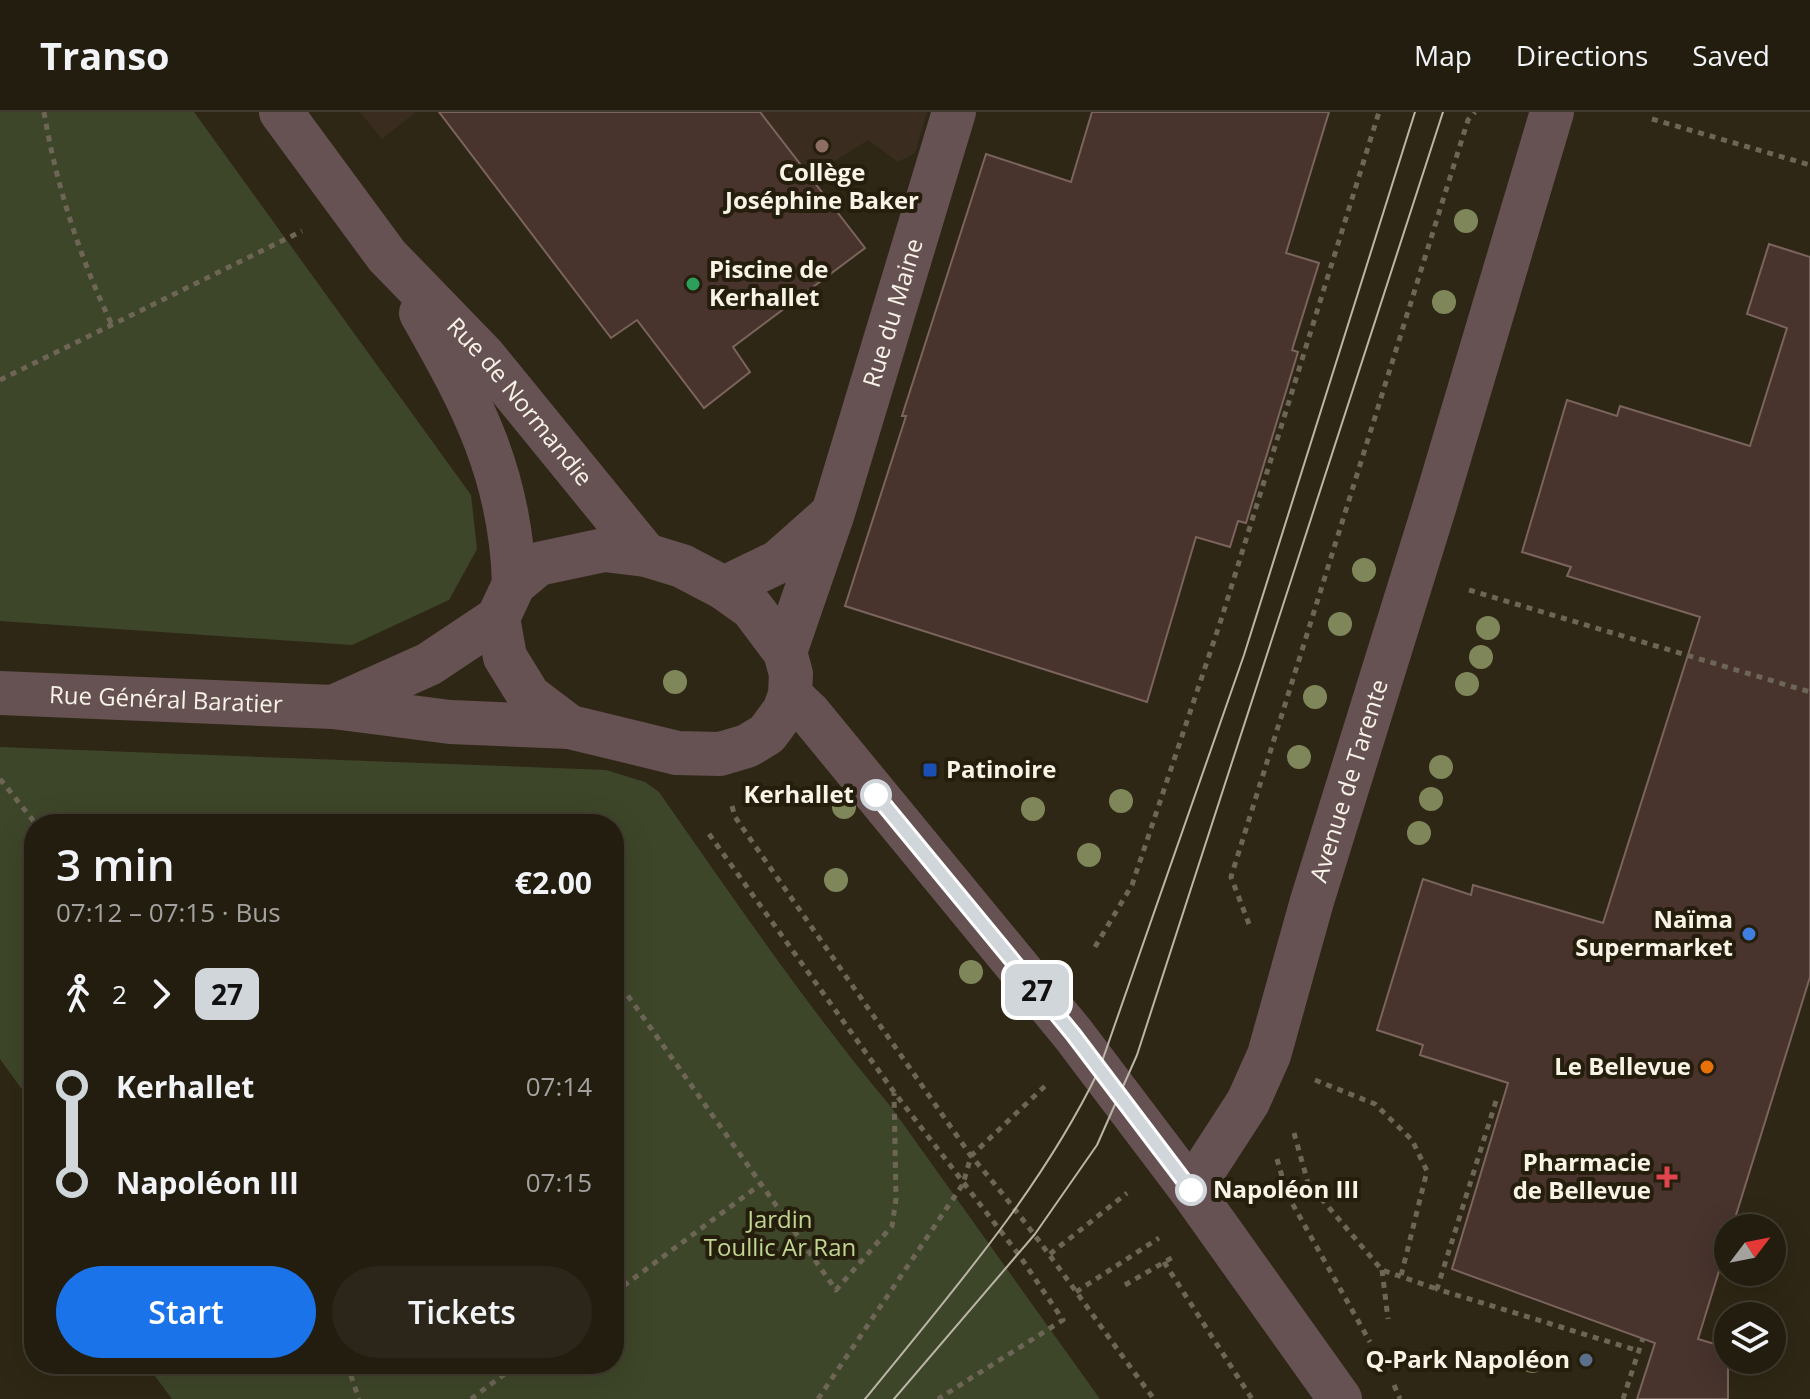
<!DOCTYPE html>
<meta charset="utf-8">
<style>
:root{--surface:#231d10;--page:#2b2619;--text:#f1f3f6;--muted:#a3a29f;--line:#403b30;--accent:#1a73e8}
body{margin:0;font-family:"Open Sans",sans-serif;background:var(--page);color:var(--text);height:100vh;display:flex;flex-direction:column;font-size:30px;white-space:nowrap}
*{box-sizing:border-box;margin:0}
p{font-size:26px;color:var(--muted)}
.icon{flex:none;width:44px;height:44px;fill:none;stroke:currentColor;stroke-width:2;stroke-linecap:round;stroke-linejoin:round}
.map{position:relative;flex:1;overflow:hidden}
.sheet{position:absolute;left:24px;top:702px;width:600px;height:560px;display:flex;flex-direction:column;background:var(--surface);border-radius:32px;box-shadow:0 8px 32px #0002,0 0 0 2px var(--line)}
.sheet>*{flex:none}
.badge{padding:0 16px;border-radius:12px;font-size:28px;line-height:52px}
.needle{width:52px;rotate:58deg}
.controls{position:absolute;left:1714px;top:1102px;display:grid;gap:16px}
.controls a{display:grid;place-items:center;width:72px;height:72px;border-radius:50%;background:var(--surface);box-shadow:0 8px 32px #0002,0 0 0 2px var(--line);font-size:40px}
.map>.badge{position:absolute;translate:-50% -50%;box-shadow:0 0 0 4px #fff}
.legs{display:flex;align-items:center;gap:12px;height:88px;padding:0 32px;font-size:26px}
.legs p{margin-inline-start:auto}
.head{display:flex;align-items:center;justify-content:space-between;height:136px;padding:0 32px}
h1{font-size:44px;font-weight:600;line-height:60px}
.primary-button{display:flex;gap:16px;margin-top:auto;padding:16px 32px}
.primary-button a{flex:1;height:92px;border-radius:48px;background:var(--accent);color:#fff;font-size:32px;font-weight:600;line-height:92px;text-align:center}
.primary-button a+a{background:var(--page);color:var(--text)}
ul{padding:0 32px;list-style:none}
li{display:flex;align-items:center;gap:28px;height:96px;font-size:30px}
li i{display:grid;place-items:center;width:12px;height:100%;margin:0 10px;background:currentColor}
li i::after{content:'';width:20px;height:20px;margin:-10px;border:6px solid;border-radius:50%;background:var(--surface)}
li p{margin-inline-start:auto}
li:first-child i{background:linear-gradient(#0000 50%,currentColor 0)}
li:last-child i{background:linear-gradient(currentColor 50%,#0000 0)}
header{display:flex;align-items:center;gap:48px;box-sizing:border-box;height:112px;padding:0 40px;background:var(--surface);border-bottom:2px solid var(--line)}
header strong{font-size:38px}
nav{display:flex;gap:44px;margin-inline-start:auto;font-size:28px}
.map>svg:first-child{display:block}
.education{fill:#3a2d20}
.green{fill:#3e4629}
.building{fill:#48332d;stroke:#7b645d;stroke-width:2}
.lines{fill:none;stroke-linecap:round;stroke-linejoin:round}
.path{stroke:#6d6656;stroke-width:5;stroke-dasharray:6 6;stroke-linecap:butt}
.minor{stroke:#675253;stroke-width:44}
.tertiary{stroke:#675253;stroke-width:44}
.tram{stroke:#bbb5a7;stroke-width:2}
.tree{fill:#7f875a}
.line-1-casing{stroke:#fff;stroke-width:18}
.line-1{stroke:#d1d6db;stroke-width:12}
.education-dot{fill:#8d6e63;stroke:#251e0c;stroke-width:3}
.leisure-dot{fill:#2e9e5b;stroke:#251e0c;stroke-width:3}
.transit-dot{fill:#1a4fb4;stroke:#251e0c;stroke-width:3}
.stop-1-dot{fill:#fff;stroke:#d1d6db;stroke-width:4}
.shop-dot{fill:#3f7fe0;stroke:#251e0c;stroke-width:3}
.food-dot{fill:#e8710a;stroke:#251e0c;stroke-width:3}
.health-dot{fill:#e0444e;stroke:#251e0c;stroke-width:3}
.service-dot{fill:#5c6f8a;stroke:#251e0c;stroke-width:3}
.labels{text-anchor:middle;stroke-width:8;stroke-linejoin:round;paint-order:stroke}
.poi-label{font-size:24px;font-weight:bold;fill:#f8f3e7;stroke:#251e0c;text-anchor:end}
.street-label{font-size:24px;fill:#f8f3e7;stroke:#251e0c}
.stop-label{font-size:24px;font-weight:bold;fill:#f8f3e7;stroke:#251e0c;text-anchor:end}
.park-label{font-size:24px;fill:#c1d593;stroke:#251e0c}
</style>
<header>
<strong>Transo</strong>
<nav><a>Map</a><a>Directions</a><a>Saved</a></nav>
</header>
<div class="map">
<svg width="1810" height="1287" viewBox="0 0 1810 1287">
<rect width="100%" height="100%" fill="#2f2715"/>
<g class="education">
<path d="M360 0H416L382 27Z"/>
<path d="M760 0H927L915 41 898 50 868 28 810 65Z"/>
</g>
<g class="green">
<path d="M0 0H194L471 383 477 437 449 488 352 533 0 509Z"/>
<path d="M0 635 606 658 645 670 659 680C734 787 807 895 891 995L1100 1287H172L146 1252H614V712H34V994L0 947Z"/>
</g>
<g class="building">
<path d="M439 0H760L865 136 733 235 750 260 704 296 637 208 611 226Z"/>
<path d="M1092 0H1329L1286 141 1319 151 1292 238 1298 240 1246 411 1238 409 1230 435 1196 425 1147 590 845 494 906 304H902L986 42 1071 70Z"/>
<path d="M1769 132 1810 145V865L1732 1116H1728V1130L1698 1227 1728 1236V1287H1637L1655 1231 1452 1157 1508 971 1420 943 1423 933 1377 918 1423 767 1471 783 1473 773 1603 811 1700 505 1567 464 1571 455 1522 440 1567 288 1617 304 1620 294 1750 334 1787 216 1747 202Z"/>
</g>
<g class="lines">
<g class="path">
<path d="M44 0C56 73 80 146 112 213"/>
<path d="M1652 7 1810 53"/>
<path d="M0 268 302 119"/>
<path d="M1469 478 1810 580"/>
<path d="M0 667 36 712"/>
<path d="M732 694 735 705 971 1044C1038 1121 1093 1206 1154 1287"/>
<path d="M709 722 894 980 1019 1143 1063 1208 938 1287"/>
<path d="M1249 812 1231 765 1468 8 1475 0"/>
<path d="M1095 835 1132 773 1221 508 1379 0"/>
<path d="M614 864 836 1178 892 1114 896 1087 894 981"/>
<path d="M1315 968 1375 992 1412 1028 1427 1059 1401 1164"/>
<path d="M1496 989 1437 1177 1639 1239"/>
<path d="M1294 1021 1308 1071 1382 1158 1437 1177"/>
<path d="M1277 1047 1287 1082 1370 1230"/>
<path d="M1050 1142 1127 1081"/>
<path d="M1164 1150 1252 1287"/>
<path d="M1382 1158 1388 1207"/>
<path d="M1125 1173 1173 1145"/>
<path d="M1076 1180 1159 1126"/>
<path d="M614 1181 761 1072"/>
<path d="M347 1252 359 1287"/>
<path d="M1394 1273 1400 1287"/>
<path d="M471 1287 518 1252"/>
<path d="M818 1287 963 1072 971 1044 1045 974"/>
<path d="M1623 1287 1643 1226"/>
</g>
<g class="minor">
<path d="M724 476 778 450 831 403"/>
<path id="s1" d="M785 540 833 401 954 0"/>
<path id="s2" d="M0 581 333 595 450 610 570 615"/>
<path d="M333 595 429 552 498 506"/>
</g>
<g class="tertiary">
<path id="s3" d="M281 0 387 144 483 243 646 443"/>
<path d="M421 201C473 292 511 364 514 472"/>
<path d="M604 438 646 443 682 454 724 476 752 496 785 540 791 562 790 583 784 599 767 622 747 634 720 642 677 641 570 615 529 584 505 545 498 506 514 472 538 452Z"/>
<path d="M790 583 809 601 1073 922 1191 1078 1340 1287"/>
<path id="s4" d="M1191 1078 1248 990 1269 943 1312 789 1435 393 1552 0"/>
</g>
<g class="tram">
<path d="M865 1287C950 1182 1040 1080 1099 958L1244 543 1415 0"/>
<path d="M894 1287 1035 1122 1097 1033 1137 943 1443 0"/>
</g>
</g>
<g class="tree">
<circle cx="1466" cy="109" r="12"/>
<circle cx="1444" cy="190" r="12"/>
<circle cx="1364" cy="458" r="12"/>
<circle cx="1340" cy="512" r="12"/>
<circle cx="1488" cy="516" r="12"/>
<circle cx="1481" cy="545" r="12"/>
<circle cx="675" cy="570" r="12"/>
<circle cx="1467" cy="572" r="12"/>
<circle cx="1315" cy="585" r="12"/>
<circle cx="1299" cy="645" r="12"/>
<circle cx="1441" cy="655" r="12"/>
<circle cx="1431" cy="687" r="12"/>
<circle cx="1121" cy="689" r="12"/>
<circle cx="844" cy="695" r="12"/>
<circle cx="1033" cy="697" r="12"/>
<circle cx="1419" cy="721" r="12"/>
<circle cx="1089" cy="743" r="12"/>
<circle cx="836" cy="768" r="12"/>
<circle cx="971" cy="860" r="12"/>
<circle cx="1532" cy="1249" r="12"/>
</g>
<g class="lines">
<defs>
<path id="line-1" d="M876 683 1073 922 1191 1078"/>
</defs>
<use href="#line-1" class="line-1-casing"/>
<use href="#line-1" class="line-1"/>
</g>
<circle class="education-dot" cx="822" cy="34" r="8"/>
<circle class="leisure-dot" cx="693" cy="172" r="8"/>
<rect class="transit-dot" x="922" y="650" width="16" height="16" rx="4"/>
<g class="stop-1-dot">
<circle cx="876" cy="683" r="14"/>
<circle cx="1191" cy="1078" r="14"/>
</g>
<circle class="shop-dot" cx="1749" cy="822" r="8"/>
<circle class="food-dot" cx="1707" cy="955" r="8"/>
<path class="health-dot" d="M1663 1053h8v8h8v8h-8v8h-8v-8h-8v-8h8z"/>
<circle class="service-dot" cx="1586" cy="1248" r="8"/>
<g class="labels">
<g class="poi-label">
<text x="822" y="69" text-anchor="middle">Collège<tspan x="822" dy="28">Joséphine Baker</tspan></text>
<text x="709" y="166" text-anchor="start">Piscine de<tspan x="709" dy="28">Kerhallet</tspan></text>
<text x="946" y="666" text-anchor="start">Patinoire</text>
<text x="1733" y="816">Naïma<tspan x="1733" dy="28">Supermarket</tspan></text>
<text x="1691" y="963">Le Bellevue</text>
<text x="1651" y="1059">Pharmacie<tspan x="1651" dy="28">de Bellevue</tspan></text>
<text x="1570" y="1256">Q-Park Napoléon</text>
</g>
<g class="street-label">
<text dy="8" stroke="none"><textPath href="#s1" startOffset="356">Rue du Maine</textPath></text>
<text dy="8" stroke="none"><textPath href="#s3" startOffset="376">Rue de Normandie</textPath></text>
<text dy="8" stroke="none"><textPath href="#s2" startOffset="166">Rue Général Baratier</textPath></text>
<text dy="8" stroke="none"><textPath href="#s4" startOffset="442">Avenue de Tarente</textPath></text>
</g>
<g class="stop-label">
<text x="854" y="691">Kerhallet</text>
<text x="1213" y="1086" text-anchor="start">Napoléon III</text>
</g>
<g class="park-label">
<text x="780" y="1116">Jardin<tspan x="780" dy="28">Toullic Ar Ran</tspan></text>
</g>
</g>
</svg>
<div class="controls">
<a><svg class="needle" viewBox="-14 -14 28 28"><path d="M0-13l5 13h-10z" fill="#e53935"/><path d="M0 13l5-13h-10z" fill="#a3a29f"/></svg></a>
<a><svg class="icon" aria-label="layers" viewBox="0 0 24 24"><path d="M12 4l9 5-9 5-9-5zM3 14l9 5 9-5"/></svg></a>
</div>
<b class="badge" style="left:1037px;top:878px;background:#d1d6db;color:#111">27</b>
<section class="sheet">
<div class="head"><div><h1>3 min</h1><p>07:12 – 07:15 · Bus</p></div><b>€2.00</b></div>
<div class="legs"><svg class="icon" aria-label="walk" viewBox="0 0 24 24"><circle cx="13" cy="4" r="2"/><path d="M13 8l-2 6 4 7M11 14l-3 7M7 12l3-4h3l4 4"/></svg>2<svg class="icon" aria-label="forward" viewBox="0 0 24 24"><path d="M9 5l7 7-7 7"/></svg><b class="badge" style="background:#d1d6db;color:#111">27</b></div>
<ul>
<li><i style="color:#d1d6db"></i><b>Kerhallet</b><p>07:14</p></li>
<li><i style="color:#d1d6db"></i><b>Napoléon III</b><p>07:15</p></li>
</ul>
<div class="primary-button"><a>Start</a><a>Tickets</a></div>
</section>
</div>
